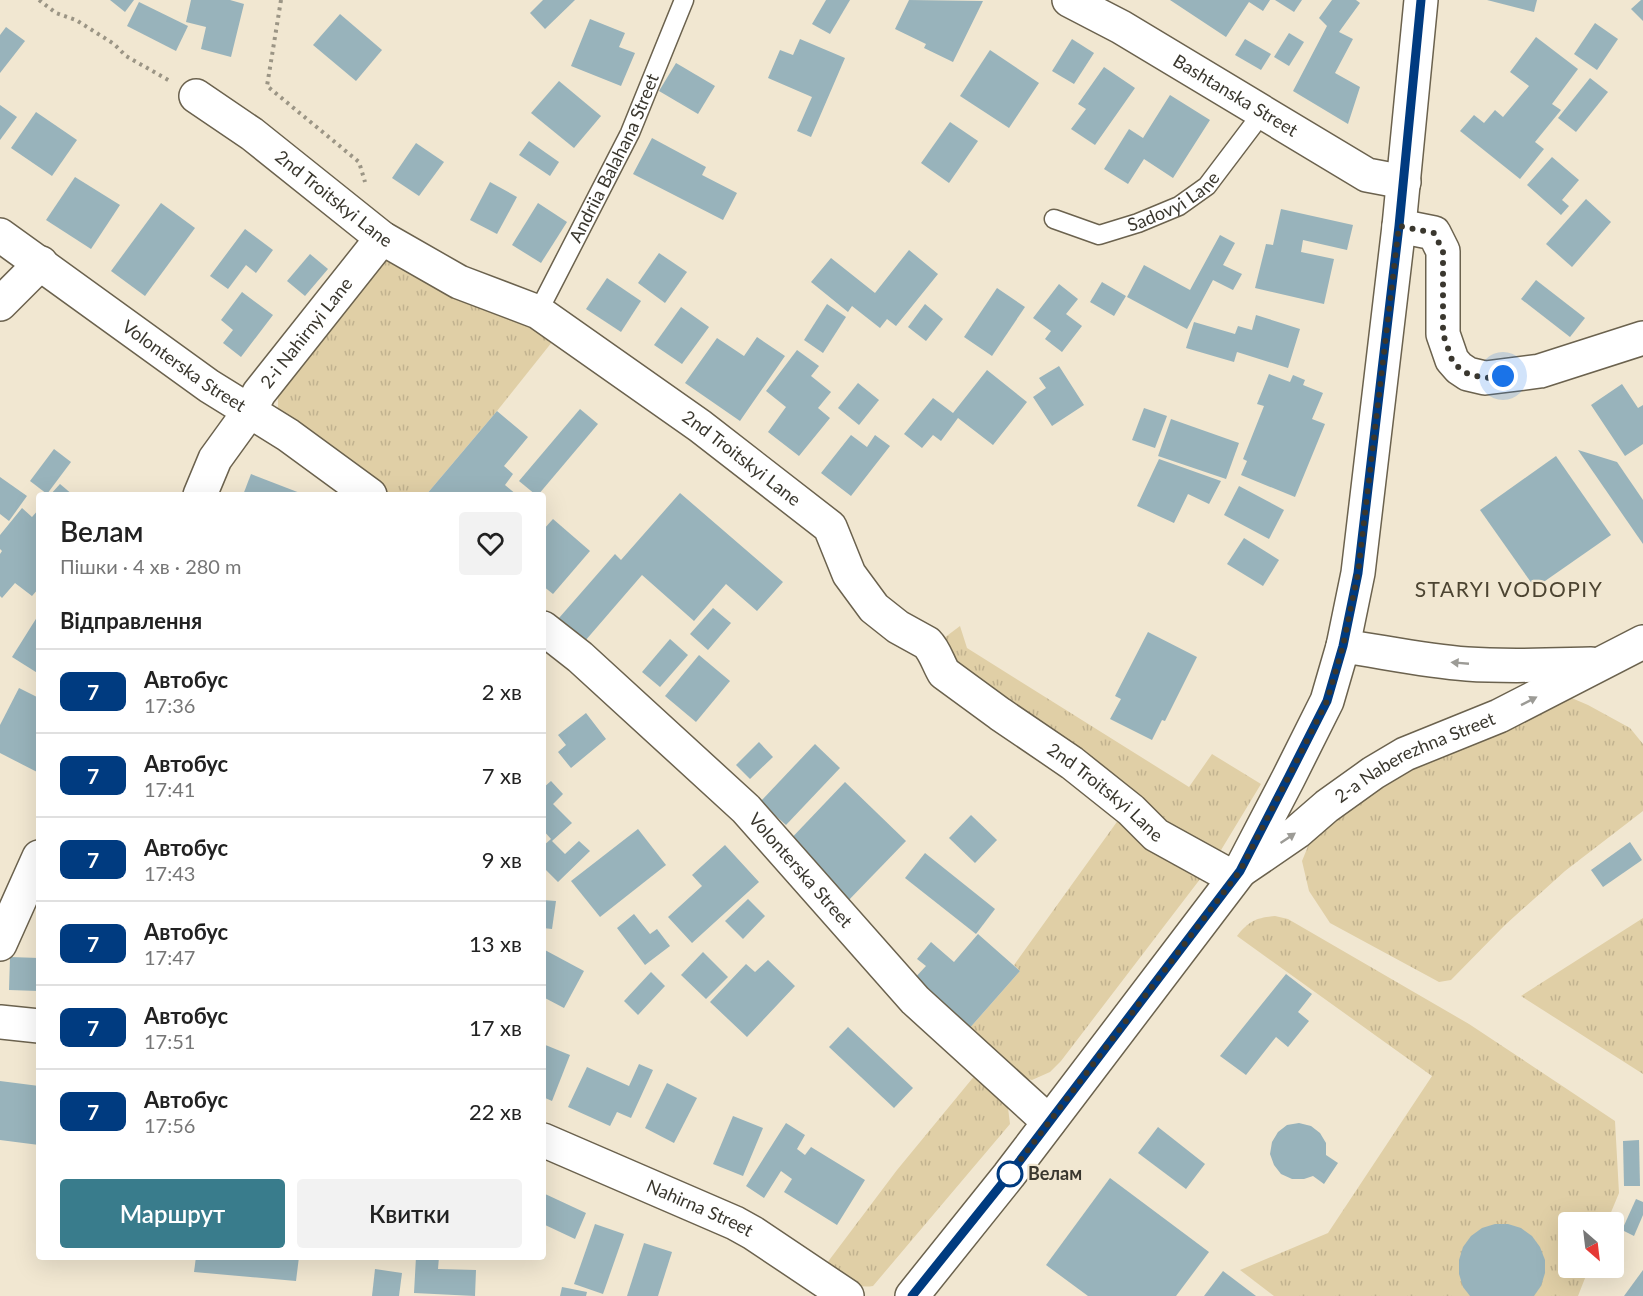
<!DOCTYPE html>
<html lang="uk">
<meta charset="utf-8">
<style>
:root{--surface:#fff;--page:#f2f2f2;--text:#222;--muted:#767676;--line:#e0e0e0;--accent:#397c8c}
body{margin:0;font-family:Lato,sans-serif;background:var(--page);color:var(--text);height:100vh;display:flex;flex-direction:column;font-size:22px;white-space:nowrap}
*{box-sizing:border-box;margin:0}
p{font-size:20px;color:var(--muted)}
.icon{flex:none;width:33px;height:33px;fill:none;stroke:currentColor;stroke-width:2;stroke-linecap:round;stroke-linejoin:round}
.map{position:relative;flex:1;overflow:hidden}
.details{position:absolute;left:36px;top:492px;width:510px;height:768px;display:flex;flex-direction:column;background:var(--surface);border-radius:6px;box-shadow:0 6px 24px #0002}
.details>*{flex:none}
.badge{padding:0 12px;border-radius:9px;font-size:21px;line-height:39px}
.needle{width:39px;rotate:152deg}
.controls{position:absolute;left:1558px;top:1212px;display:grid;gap:12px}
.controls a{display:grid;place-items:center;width:66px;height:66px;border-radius:6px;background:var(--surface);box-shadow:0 6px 24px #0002;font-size:30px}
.you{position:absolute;width:30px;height:30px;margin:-15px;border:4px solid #fff;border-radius:50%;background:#1a73e8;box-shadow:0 0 0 9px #1a73e833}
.map>.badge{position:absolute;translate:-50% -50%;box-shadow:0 0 0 3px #fff}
h2{padding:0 24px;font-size:22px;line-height:54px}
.round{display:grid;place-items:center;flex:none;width:63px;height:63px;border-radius:6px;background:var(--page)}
.summary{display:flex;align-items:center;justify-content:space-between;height:102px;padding:0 24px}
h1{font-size:28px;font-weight:600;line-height:45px}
.cta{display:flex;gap:12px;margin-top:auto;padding:12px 24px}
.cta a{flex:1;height:69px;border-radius:6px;background:var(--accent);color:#fff;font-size:24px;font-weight:600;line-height:69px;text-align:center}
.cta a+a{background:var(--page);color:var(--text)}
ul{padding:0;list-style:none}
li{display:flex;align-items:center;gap:18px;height:84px;padding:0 24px;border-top:2px solid var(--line)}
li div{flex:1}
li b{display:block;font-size:22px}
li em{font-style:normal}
li .badge{min-width:66px;font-weight:700;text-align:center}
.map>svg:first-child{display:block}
.grass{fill:url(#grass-tufts)}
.building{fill:#98b3bb}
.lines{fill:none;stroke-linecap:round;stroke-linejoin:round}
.lane-casing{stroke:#6b624e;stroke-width:21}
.street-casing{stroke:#6b624e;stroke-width:36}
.secondary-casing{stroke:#6b624e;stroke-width:36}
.primary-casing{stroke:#6b624e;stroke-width:36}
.path{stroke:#9b9585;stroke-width:4;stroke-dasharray:3 4.5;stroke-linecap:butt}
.lane{stroke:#fff;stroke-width:18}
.street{stroke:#fff;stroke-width:33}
.secondary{stroke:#fff;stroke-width:33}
.primary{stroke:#fff;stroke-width:33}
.oneway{fill:#9c9b96}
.line-casing{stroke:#fff;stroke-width:14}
.line{stroke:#003b80;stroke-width:9}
.walk{stroke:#3a372e;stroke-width:6;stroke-dasharray:0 10.8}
.stop-dot{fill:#fff;stroke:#003b80;stroke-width:3}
.labels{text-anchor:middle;stroke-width:4.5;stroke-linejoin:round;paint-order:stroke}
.street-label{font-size:18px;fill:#3a372e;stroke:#f1e7d1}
.stop-label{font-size:18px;font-weight:bold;fill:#3a372e;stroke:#f1e7d1;text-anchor:start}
.quarter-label{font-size:21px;letter-spacing:1.5px;fill:#4c4431;stroke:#f1e7d1}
</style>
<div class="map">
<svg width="1643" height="1296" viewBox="0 0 1643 1296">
<defs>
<pattern id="grass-tufts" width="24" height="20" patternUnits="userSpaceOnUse" patternTransform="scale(1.5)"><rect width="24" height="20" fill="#e0cfa6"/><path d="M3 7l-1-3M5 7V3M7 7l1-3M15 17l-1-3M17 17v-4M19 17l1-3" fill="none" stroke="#c1b28f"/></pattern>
</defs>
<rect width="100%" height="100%" fill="#f1e7d1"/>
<g class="grass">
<path d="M389 258 556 337 497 411 426 495H389L290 426 278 411V394L380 262Z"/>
<path d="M960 626 967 648 1189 787 1212 754 1261 784 1215 860 950 669 930 637 944 638Z"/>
<path d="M1567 696 1588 705 1630 728 1643 744V811L1565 871 1505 925 1451 980 1439 982 1330 923 1309 891 1302 861 1311 839 1378 781Z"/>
<path d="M1124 812 1207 870 1061 1061 1050 1072 1032 1080 1018 1076 968 1030 1020 971 1014 965Z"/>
<path d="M1275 916 1288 919 1469 1024 1615 1121 1619 1193 1607 1222H1569V1268H1589L1578 1296H1274L1240 1270 1328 1233 1432 1076 1237 936C1249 921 1256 918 1275 916Z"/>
<path d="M1643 918V1074L1521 996Z"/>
<path d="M976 1074 1007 1100 1010 1124 873 1286C852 1289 841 1278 824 1267L897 1170Z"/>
</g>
<g class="building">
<path d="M110 0H134L125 12Z"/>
<path d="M191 0H230L244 4 231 57 201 49 206 27 186 22Z"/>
<path d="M543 0H575L545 29 530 13Z"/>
<path d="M826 0H850L830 34 812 24Z"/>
<path d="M909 0 983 1 953 62 924 48 926 44 895 29Z"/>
<path d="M1170 0H1270L1263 11 1249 2 1226 37Z"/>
<path d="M1275 0H1302L1294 12Z"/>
<path d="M1332 0H1356L1360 3 1339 32 1353 39 1335 73 1360 87 1348 124 1293 91 1327 26 1319 18Z"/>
<path d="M1487 0H1537L1534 12Z"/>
<path d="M1641 0H1643V21L1631 9Z"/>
<path d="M139 2 188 26 176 51 127 26Z"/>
<path d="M340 14 382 50 356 81 313 45Z"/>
<path d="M590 19 625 33 619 47 635 53 621 86 571 66Z"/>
<path d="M1595 23 1618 39 1597 70 1574 54Z"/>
<path d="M6 27 25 41 0 73V35Z"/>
<path d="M1289 33 1304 42 1289 66 1274 57Z"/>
<path d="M1536 37 1578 69 1552 104 1561 110 1535 142 1544 149 1520 179 1460 131 1474 115 1484 123 1495 110 1503 117 1529 86 1510 72Z"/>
<path d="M800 39 845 58 811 137 797 131 812 97 768 78 780 50 793 55Z"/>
<path d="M1072 39 1094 53 1074 84 1052 71Z"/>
<path d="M1245 39 1271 54 1261 70 1235 55Z"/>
<path d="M990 50 1039 83 1009 128 960 96Z"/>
<path d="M676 63 715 86 698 114 659 91Z"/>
<path d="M1104 67 1135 88 1095 145 1071 129 1086 109 1078 104Z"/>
<path d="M1590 78 1608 92 1576 132 1558 118Z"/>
<path d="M559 81 601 116 574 148 531 113Z"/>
<path d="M1170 95 1210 120 1173 178 1144 159 1128 184 1104 169 1129 129 1143 138Z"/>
<path d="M0 105 17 117 0 140Z"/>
<path d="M36 112 77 140 52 176 11 148Z"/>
<path d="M950 122 978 141 949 183 921 163Z"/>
<path d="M652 138 706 167 702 175 737 193 723 220 633 174Z"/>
<path d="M529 141 559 162 550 176 519 155Z"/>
<path d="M416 143 444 162 419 196 392 178Z"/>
<path d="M1552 157 1579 180 1562 200 1569 206 1561 215 1527 185Z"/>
<path d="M75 177 120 205 91 249 46 220Z"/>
<path d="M490 182 517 197 497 234 470 220Z"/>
<path d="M1586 199 1611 222 1572 267 1546 244Z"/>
<path d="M161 203 195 228 145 296 111 271Z"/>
<path d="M538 203 567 222 541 263 512 245Z"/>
<path d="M1281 209 1353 225 1347 250 1303 240 1301 252 1334 259 1324 304 1255 288 1266 244 1273 245Z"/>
<path d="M245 229 273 250 256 273 246 265 228 289 210 276Z"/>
<path d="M1220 235 1235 243 1223 265 1242 274 1233 290 1213 280 1187 329 1127 297 1144 265 1190 290Z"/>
<path d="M909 250 938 274 896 326 887 319 880 328 852 306 848 312 811 282 831 258 875 293Z"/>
<path d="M659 253 687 272 665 303 638 283Z"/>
<path d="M310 254 328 269 305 296 287 281Z"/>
<path d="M607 278 641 301 621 332 586 309Z"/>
<path d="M1536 280 1585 318 1570 337 1521 299Z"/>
<path d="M1102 282 1126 296 1114 316 1090 302Z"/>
<path d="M1059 284 1078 299 1066 314 1082 326 1062 352 1045 339 1051 331 1033 318Z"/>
<path d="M997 288 1025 307 992 356 964 337Z"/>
<path d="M242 292 273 315 241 357 223 343 233 330 221 320Z"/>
<path d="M827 304 846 317 823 353 804 340Z"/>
<path d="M925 304 943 319 926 341 908 327Z"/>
<path d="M681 307 709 327 682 364 654 345Z"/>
<path d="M1256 315 1300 329 1288 368 1237 352 1234 362 1186 348 1194 322 1235 334 1238 326 1252 330Z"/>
<path d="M757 337 785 356 740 421 685 383 717 338 744 356Z"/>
<path d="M797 350 819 366 811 376 831 392 818 408 830 418 799 456 768 432 786 407 766 391Z"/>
<path d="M1059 366 1084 405 1052 426 1033 397 1046 388 1039 378Z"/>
<path d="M987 370 1027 402 993 445 958 418 941 441 933 435 922 448 904 434 933 398 953 413Z"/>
<path d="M1269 374 1290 382 1293 375 1305 380 1303 385 1323 393 1312 419 1325 424 1295 497 1241 475 1247 461 1243 459 1264 406 1257 404Z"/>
<path d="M858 383 879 400 859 425 838 408Z"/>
<path d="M1622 384 1638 408 1643 405V444L1625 456 1591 405Z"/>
<path d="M1144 408 1167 416 1155 448 1132 440Z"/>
<path d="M580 409 598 424 538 495H536L519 481Z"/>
<path d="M497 411 528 437 504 466 513 474 505 485 517 495H426Z"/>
<path d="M1171 419 1239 443 1226 479 1158 456Z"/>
<path d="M851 435 867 447 875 435 890 446 851 496 821 473Z"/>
<path d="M54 449 71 462 47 494 30 481Z"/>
<path d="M1578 450 1617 462 1643 500V544Z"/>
<path d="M1556 456 1611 535 1535 588 1480 510Z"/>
<path d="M1159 459 1221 481 1209 504 1188 494 1174 523 1137 506Z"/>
<path d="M251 474 300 493 299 495H243Z"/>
<path d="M0 477 27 496 9 521 0 514Z"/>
<path d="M60 484 73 495H50Z"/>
<path d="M1239 486 1284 510 1269 539 1224 515Z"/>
<path d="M680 493 783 582 757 611 726 584 694 621 642 575 585 641 559 618 615 554 621 560Z"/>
<path d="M22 508 32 517 39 509V588L32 596 15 583 2 598 0 596V554L2 551 0 549V535Z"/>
<path d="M553 519 590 551 553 594 543 586V530Z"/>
<path d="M1244 538 1279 560 1263 586 1227 564Z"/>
<path d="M713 608 731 623 708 650 690 634Z"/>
<path d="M39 614V674L12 657Z"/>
<path d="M1148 632 1197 657 1165 721 1162 720 1152 740 1110 719 1121 699 1115 696Z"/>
<path d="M670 639 688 655 660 687 642 672Z"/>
<path d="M699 655 730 681 696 722 665 696Z"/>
<path d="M19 688 39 698V773L0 753V725Z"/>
<path d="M586 713 606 739 571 768 558 752 566 745 558 735Z"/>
<path d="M759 742 773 757 750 779 736 765Z"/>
<path d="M815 744 840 768 786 825 760 802Z"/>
<path d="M551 781 563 794 553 804 572 823 552 841 565 854 579 841 590 851 558 882 543 867V846L551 839 543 830V788Z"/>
<path d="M845 782 906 841 845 904 785 845Z"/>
<path d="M971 815 997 840 975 863 949 838Z"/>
<path d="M638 829 666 865 600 917 571 881Z"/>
<path d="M1630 842 1642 860 1603 887 1591 870Z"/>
<path d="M725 845 759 882 692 943 668 917 702 886 692 875Z"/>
<path d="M925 853 995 909 976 934 905 878Z"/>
<path d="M748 899 765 916 743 939 725 921Z"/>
<path d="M543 900 556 901 552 929 543 928Z"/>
<path d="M634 914 650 934 657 929 670 946 645 965 617 928Z"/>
<path d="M978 934 1020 971 968 1030 912 981 926 966 917 959 931 942 954 962Z"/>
<path d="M543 949 584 971 564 1008 543 997Z"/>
<path d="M703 952 728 977 706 999 681 975Z"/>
<path d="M10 957 39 958V991L9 990Z"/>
<path d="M768 960 795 986 747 1037 710 1002 746 964 755 972Z"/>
<path d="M651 972 665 986 638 1015 624 1001Z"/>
<path d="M1286 974 1312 994 1298 1012 1309 1021 1288 1047 1276 1037 1246 1075 1220 1056Z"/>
<path d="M848 1027 913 1088 894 1108 829 1047Z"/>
<path d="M543 1044 570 1055 552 1101 543 1097Z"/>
<path d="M639 1064 653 1070 631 1118 617 1112 610 1126 568 1107 587 1067 629 1086Z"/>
<path d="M0 1081 39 1086V1145L0 1140Z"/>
<path d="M667 1083 697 1098 674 1143 645 1128Z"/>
<path d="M733 1116 763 1128 743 1176 713 1164Z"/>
<path d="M786 1123 805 1135 797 1149 805 1155 811 1147 865 1180 837 1225 784 1192 792 1179 781 1171 764 1198 746 1186Z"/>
<path d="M1299 1123 1311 1126 1320 1133 1326 1143V1155L1338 1163 1324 1184 1313 1176 1304 1179H1292L1281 1174 1274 1165 1270 1154 1272 1142 1278 1132 1287 1125Z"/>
<path d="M1158 1127 1205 1164 1186 1189 1138 1153Z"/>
<path d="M1639 1140 1640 1186H1624L1623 1141Z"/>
<path d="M1110 1178 1209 1252 1176 1296H1088L1046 1265Z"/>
<path d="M543 1193 586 1213 575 1239 543 1224Z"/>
<path d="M1636 1199 1643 1202V1215L1634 1236 1622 1230Z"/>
<path d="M595 1224 624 1234 603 1294 574 1284Z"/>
<path d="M1495 1224H1508L1521 1228 1532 1236 1540 1247 1545 1260V1273L1541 1286 1534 1296H1470L1463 1287 1459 1274V1260L1463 1247 1471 1236 1482 1228Z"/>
<path d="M644 1243 672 1252 658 1296H627Z"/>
<path d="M196 1257H299L296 1281 194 1272Z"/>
<path d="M416 1257H439L438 1269 476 1270 475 1296 414 1293Z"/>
<path d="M375 1269 402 1273 399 1296H372Z"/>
<path d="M1643 1270V1296H1624Z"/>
<path d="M1223 1271 1256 1296H1204Z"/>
<path d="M562 1287 587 1292 586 1296H560Z"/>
</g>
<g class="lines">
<defs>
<g id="lane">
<path id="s1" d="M1054 219 1099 235 1138 223 1179 206 1207 186 1263 112"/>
<path id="s2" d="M538 312 630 133 684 0"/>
</g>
<g id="street">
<path id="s3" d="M1069 0 1121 27 1367 175 1404 182"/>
<path id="s4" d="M196 96 252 134 382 238 459 282 538 312 700 426 830 527 849 574 874 608 898 627 927 643C935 651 938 663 944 673L1000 714 1072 763 1131 810 1156 835 1234 878"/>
<path d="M1399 226 1434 233 1443 251V334L1452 360 1459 368 1468 374 1485 378 1540 371 1643 338"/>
<path id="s5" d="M0 235 209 386 288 435 370 495"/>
<path d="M0 304 41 263"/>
<path id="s6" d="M200 495 215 459 249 412 259 393 382 238"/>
<path id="s7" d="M543 628 580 657 746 809 915 1000 1049 1122"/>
<path d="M0 944 39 857"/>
<path d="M0 1022 39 1026"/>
<path id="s8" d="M543 1140 735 1223 753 1233 847 1296"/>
</g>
<g id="secondary">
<path d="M1343 646C1384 652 1425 661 1467 664 1508 667 1550 665 1591 664"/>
<path id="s9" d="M1240 871 1297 832 1327 806 1373 773 1405 754 1499 716 1643 642"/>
</g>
<path id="primary" d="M912 1296 1009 1175 1240 871 1288 779 1327 701 1343 646 1358 573 1399 226 1421 0"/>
</defs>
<use href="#lane" class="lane-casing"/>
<use href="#street" class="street-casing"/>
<use href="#secondary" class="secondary-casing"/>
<use href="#primary" class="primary-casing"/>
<g class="path">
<path d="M39 0 56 13 76 20 114 44 126 56 170 81"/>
<path d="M281 0 267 86 359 162 365 182"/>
</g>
<use href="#lane" class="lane"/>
<use href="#street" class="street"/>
<use href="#secondary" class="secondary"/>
<use href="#primary" class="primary"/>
</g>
<defs><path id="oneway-solid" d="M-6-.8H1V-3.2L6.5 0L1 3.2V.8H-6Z" transform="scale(1.5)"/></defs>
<g class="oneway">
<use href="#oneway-solid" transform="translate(1460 663) rotate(-175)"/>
<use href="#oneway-solid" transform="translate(1529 701) rotate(-27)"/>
<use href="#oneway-solid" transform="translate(1288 838) rotate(-34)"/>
</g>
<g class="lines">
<defs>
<path id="line" d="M912 1296 1009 1175 1240 871 1288 778 1327 701 1343 646 1358 573 1399 226 1421 0"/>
</defs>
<use href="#line" class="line-casing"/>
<use href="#line" class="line"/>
<path class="walk" d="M1010 1174 1009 1175 1240 871 1288 778 1327 701 1343 646 1358 573 1399 226 1434 233 1443 251V334L1452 360 1459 368 1468 374 1485 378 1503 376"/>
</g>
<circle class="stop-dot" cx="1010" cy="1174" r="12"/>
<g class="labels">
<g class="street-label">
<text dy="6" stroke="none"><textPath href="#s3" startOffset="192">Bashtanska Street</textPath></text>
<text dy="6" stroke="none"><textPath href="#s2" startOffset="172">Andriia Balahana Street</textPath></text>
<text dy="6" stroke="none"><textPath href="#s4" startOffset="172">2nd Troitskyi Lane</textPath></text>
<text dy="6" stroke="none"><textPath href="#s1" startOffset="130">Sadovyi Lane</textPath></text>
<text dy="6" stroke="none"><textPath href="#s6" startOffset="195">2-i Nahirnyi Lane</textPath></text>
<text dy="6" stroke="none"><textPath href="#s5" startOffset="226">Volonterska Street</textPath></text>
<text dy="6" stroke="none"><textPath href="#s4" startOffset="658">2nd Troitskyi Lane</textPath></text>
<text dy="6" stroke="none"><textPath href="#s9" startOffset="210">2-a Naberezhna Street</textPath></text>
<text dy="6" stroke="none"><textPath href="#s4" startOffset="1162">2nd Troitskyi Lane</textPath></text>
<text dy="6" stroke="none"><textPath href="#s7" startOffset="354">Volonterska Street</textPath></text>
<text dy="6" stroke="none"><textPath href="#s8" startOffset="171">Nahirna Street</textPath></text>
</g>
<g class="stop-label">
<text x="1028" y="1180">Велам</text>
</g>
<g class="quarter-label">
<text x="1509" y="597">STARYI VODOPIY</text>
</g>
</g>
</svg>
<div class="controls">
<a><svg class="needle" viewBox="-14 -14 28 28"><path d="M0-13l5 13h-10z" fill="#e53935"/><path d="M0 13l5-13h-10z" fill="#767676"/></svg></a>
</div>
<div class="you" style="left:1503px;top:376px"></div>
<section class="details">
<div class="summary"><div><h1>Велам</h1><p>Пішки · 4 хв · 280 m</p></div><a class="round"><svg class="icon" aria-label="heart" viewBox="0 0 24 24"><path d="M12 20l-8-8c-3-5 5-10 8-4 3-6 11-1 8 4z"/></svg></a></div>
<h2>Відправлення</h2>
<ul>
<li><span class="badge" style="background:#003b80;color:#fff">7</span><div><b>Автобус</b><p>17:36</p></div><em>2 хв</em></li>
<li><span class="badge" style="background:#003b80;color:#fff">7</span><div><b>Автобус</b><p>17:41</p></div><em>7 хв</em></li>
<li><span class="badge" style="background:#003b80;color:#fff">7</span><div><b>Автобус</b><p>17:43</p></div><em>9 хв</em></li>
<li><span class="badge" style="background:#003b80;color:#fff">7</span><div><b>Автобус</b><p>17:47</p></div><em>13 хв</em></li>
<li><span class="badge" style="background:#003b80;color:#fff">7</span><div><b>Автобус</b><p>17:51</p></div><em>17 хв</em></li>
<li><span class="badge" style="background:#003b80;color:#fff">7</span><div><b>Автобус</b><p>17:56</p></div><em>22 хв</em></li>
</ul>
<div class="cta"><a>Маршрут</a><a>Квитки</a></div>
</section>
</div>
